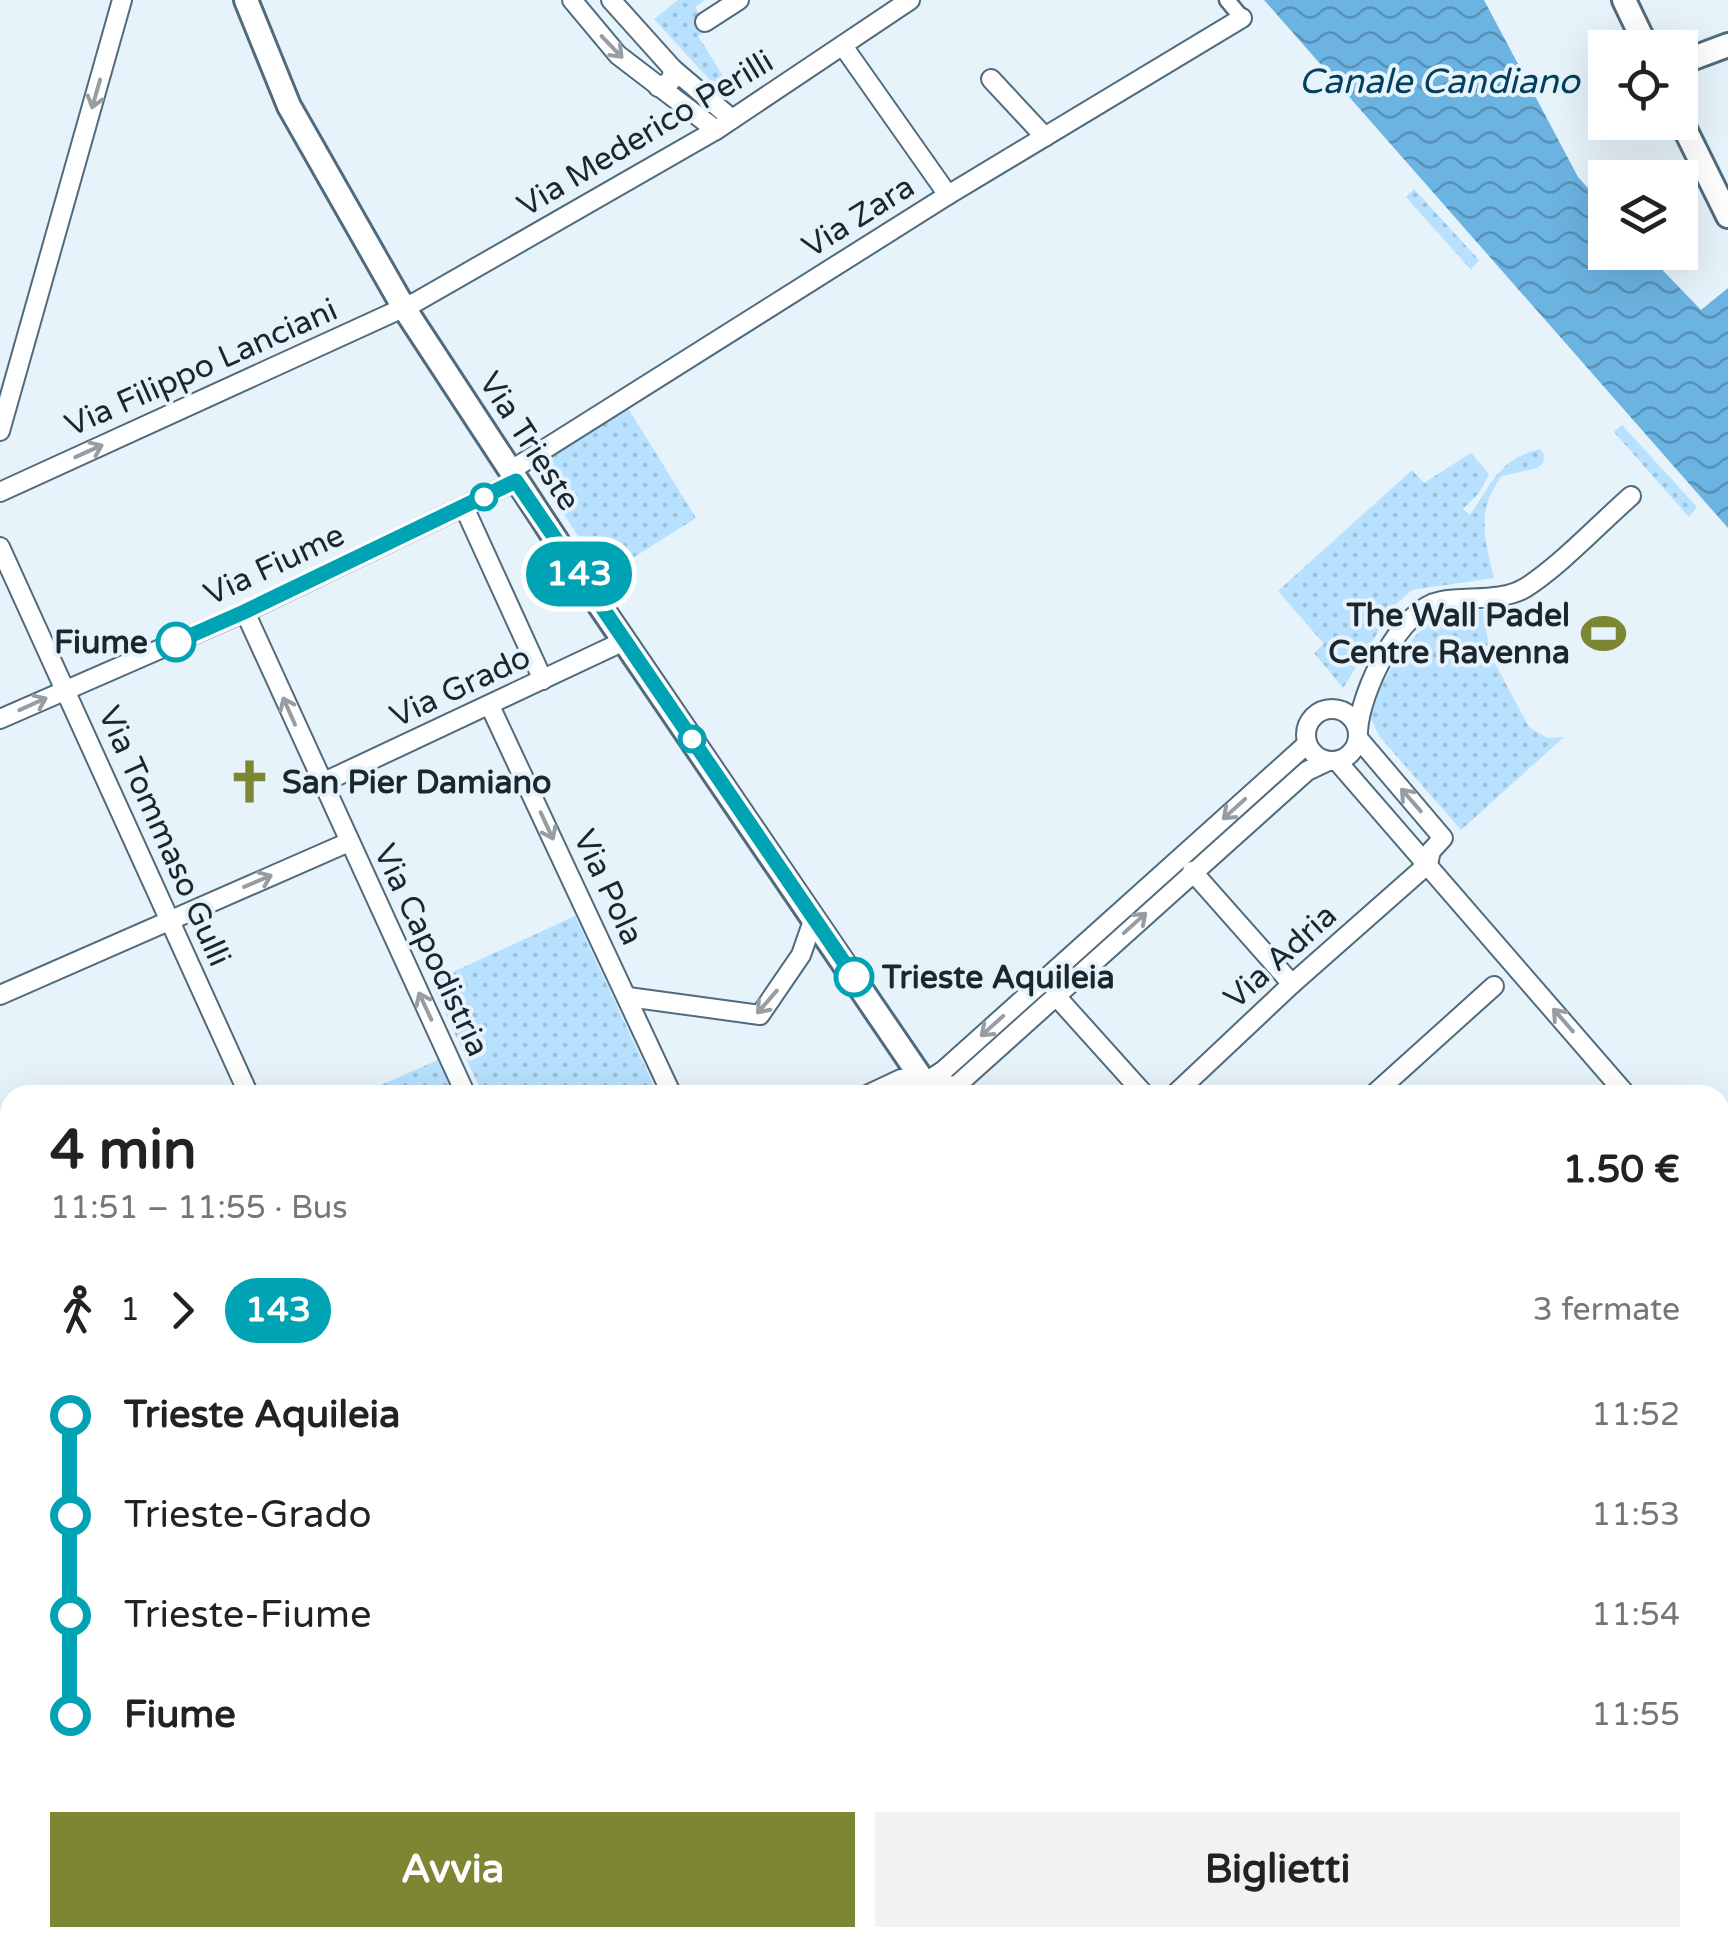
<!DOCTYPE html>
<html lang="it">
<meta charset="utf-8">
<style>
:root{--surface:#fff;--page:#f2f2f2;--text:#222;--muted:#767676;--accent:#7d8633}
body{margin:0;font-family:"Varela Round",sans-serif;background:var(--page);color:var(--text);height:100vh;display:flex;flex-direction:column;font-size:38px;white-space:nowrap}
*{box-sizing:border-box;margin:0}
p{font-size:32px;color:var(--muted)}
.icon{flex:none;width:55px;height:55px;fill:none;stroke:currentColor;stroke-width:2;stroke-linecap:round;stroke-linejoin:round}
.map{position:relative;flex:1;overflow:hidden}
.details{position:absolute;left:0px;top:1085px;width:1730px;height:862px;display:flex;flex-direction:column;background:var(--surface);border-radius:30px 30px 0 0;box-shadow:0 10px 40px #0002}
.details>*{flex:none}
.badge{padding:0 20px;border-radius:32px;font-size:35px;line-height:65px}
.controls{position:absolute;left:1588px;top:30px;display:grid;gap:20px}
.controls a{display:grid;place-items:center;width:110px;height:110px;border-radius:0px;background:var(--surface);box-shadow:0 10px 40px #0002;font-size:50px}
.map>.badge{position:absolute;translate:-50% -50%;box-shadow:0 0 0 5px #fff}
.legs{display:flex;align-items:center;gap:15px;height:110px;padding:0 50px;font-size:32px}
.legs p{margin-inline-start:auto}
.headline{display:flex;align-items:center;justify-content:space-between;height:170px;padding:0 50px}
h1{font-size:55px;font-weight:700;line-height:75px}
.action{display:flex;gap:20px;margin-top:auto;padding:20px 50px}
.action a{flex:1;height:115px;border-radius:0px;background:var(--accent);color:#fff;font-size:40px;font-weight:700;line-height:115px;text-align:center}
.action a+a{background:var(--page);color:var(--text)}
ul{padding:0 50px;list-style:none}
li{display:flex;align-items:center;gap:35px;height:100px;font-size:38px}
li i{display:grid;place-items:center;width:15px;height:100%;margin:0 12px;background:currentColor}
li i::after{content:'';width:25px;height:25px;margin:-12px;border:8px solid;border-radius:50%;background:var(--surface)}
li p{margin-inline-start:auto}
li:first-child i{background:linear-gradient(#0000 50%,currentColor 0)}
li:last-child i{background:linear-gradient(currentColor 50%,#0000 0)}
.map>svg:first-child{display:block}
.park{fill:url(#park-dots)}
.water{fill:url(#water-waves)}
.lines{fill:none;stroke-linecap:round;stroke-linejoin:round}
.pedestrian-casing{stroke:#506b7e;stroke-width:19}
.minor-casing{stroke:#506b7e;stroke-width:22}
.tertiary-casing{stroke:#506b7e;stroke-width:28}
.pedestrian{stroke:#fff;stroke-width:14}
.minor{stroke:#fff;stroke-width:18}
.tertiary{stroke:#fff;stroke-width:22}
.oneway{stroke:#989da1}
.line-1-casing{stroke:#fff;stroke-width:22}
.line-1{stroke:#00a3b4;stroke-width:15}
.stop-1-dot{fill:#fff;stroke:#00a3b4;stroke-width:5}
.labels{text-anchor:middle;stroke-width:8;stroke-linejoin:round;paint-order:stroke}
.street-label{font-size:32px;fill:#1b262e;stroke:#e7f3fb}
.poi-label{font-size:32px;font-weight:bold;fill:#1b262e;stroke:#e7f3fb;text-anchor:end}
.stop-label{font-size:32px;font-weight:bold;fill:#1b262e;stroke:#e7f3fb;text-anchor:end}
.water-label{font-size:35px;font-style:italic;fill:#01405e;stroke:#e7f3fb}
</style>
<div class="map">
<svg width="1728" height="1946" viewBox="0 0 1728 1946">
<defs>
<pattern id="park-dots" width="8" height="8" patternUnits="userSpaceOnUse" patternTransform="scale(2.5)"><rect width="8" height="8" fill="#b7e1fe"/><path d="M2 2h.1M6 6h.1" fill="none" stroke="#9dc1da" stroke-width="1.8" stroke-linecap="round"/></pattern>
<pattern id="water-waves" width="16" height="10" patternUnits="userSpaceOnUse" patternTransform="scale(2.5)"><rect width="16" height="10" fill="#6bb3e1"/><path d="M0 5q4-4 8 0t8 0" fill="none" stroke="#5791b7"/></pattern>
</defs>
<rect width="100%" height="100%" fill="#e7f3fb"/>
<g class="park">
<path d="M678 0H705L695 7 709 29 698 36 730 87 718 89 654 19Z"/>
<path d="M1414 189 1479 260 1471 270 1406 197Z"/>
<path d="M628 408 696 518 604 576 534 468Z"/>
<path d="M1622 425 1697 507 1689 517 1614 432Z"/>
<path d="M1540 449 1544 454 1543 463 1537 468 1502 476C1475 510 1485 540 1494 578L1412 590 1395 605 1343 688 1314 653 1324 644 1278 591 1412 470 1424 483 1471 453 1489 474 1479 493 1463 509 1470 515C1492 483 1499 459 1540 449Z"/>
<path d="M1483 610 1490 654 1529 727 1547 738 1564 737 1461 830 1380 737 1369 715C1377 686 1415 624 1444 614 1456 610 1471 611 1483 610Z"/>
<path d="M575 916 654 1086 635 1095H483L431 982Z"/>
<path d="M438 1060 454 1095H358Z"/>
</g>
<path class="water" d="M1264 0H1484L1578 177 1605 207V252L1646 253 1701 310 1728 288V528Z"/>
<g class="lines">
<defs>
<path id="pedestrian" d="M1227 0 1242 18"/>
<g id="minor">
<path d="M572 0 618 55 716 130"/>
<path d="M611 0 673 69 671 81 658 87"/>
<path d="M705 22 739 0"/>
<path d="M843 46 948 195"/>
<path d="M673 69 732 119"/>
<path d="M991 79 1045 137"/>
<path d="M0 431 122 0"/>
<path d="M510 471 948 195 1242 18"/>
<path d="M0 492 416 302 716 130 910 0"/>
<path d="M464 507 543 680"/>
<path d="M0 547 249 1095"/>
<path d="M245 612 466 1095"/>
<path d="M490 706 672 1095"/>
<circle cx="1332" cy="735" r="26"/>
<path d="M0 719 245 612 516 481"/>
<path d="M1358 731C1360 692 1400 608 1441 601 1467 596 1502 602 1525 588 1560 566 1599 524 1631 496"/>
<path d="M1358 738 1443 838 1431 851 1428 864"/>
<path d="M1337 761 1624 1092 1623 1095"/>
<path d="M322 783 624 641"/>
<path d="M1192 871 1292 984"/>
<path d="M0 995 349 842"/>
<path d="M1056 996 1145 1095"/>
<path d="M628 997 760 1015 801 955 814 918"/>
<path d="M867 1095 901 1079 956 1086 1307 771 1328 761"/>
<path d="M906 1095 944 1070 1307 744"/>
<path d="M1174 1095 1292 984 1428 864"/>
<path d="M1373 1095 1494 986"/>
<path d="M1720 1377 1728 1386"/>
<path d="M1720 1442 1728 1437"/>
<path d="M0 1487 10 1482"/>
<path d="M0 1511 10 1506"/>
<path d="M1720 1589 1728 1583"/>
<path d="M0 1755 10 1750"/>
<path d="M1720 1904 1728 1898"/>
<path d="M448 1938 450 1946"/>
<path d="M1016 1938 1018 1946"/>
<path d="M1096 1938 1098 1946"/>
<path d="M860 1946 865 1938"/>
<path d="M1209 1946 1221 1938"/>
<path d="M1450 1946 1462 1938"/>
<path d="M1662 1946 1674 1938"/>
</g>
<g id="tertiary">
<path d="M246 0 289 106 404 308 579 575 933 1095"/>
<path d="M1624 0 1647 48"/>
<path d="M1680 63 1728 45"/>
<path d="M1680 119 1728 216"/>
<path d="M0 1849 10 1864"/>
<path d="M58 1938 64 1946"/>
<path d="M1505 1938 1511 1946"/>
</g>
</defs>
<use href="#pedestrian" class="pedestrian-casing"/>
<use href="#minor" class="minor-casing"/>
<use href="#tertiary" class="tertiary-casing"/>
<use href="#pedestrian" class="pedestrian"/>
<use href="#minor" class="minor"/>
<use href="#tertiary" class="tertiary"/>
</g>
<defs><path id="oneway-shaft" d="M-6 0H5M1.5-3L5.5 0L1.5 3" fill="none" stroke-width="1.6" stroke-linecap="round" stroke-linejoin="round" transform="scale(2.5)"/></defs>
<g class="oneway">
<use href="#oneway-shaft" transform="translate(612 47) rotate(46)"/>
<use href="#oneway-shaft" transform="translate(96 94) rotate(106)"/>
<use href="#oneway-shaft" transform="translate(89 451) rotate(-24)"/>
<use href="#oneway-shaft" transform="translate(33 704) rotate(-24)"/>
<use href="#oneway-shaft" transform="translate(289 711) rotate(-114)"/>
<use href="#oneway-shaft" transform="translate(1411 800) rotate(-131)"/>
<use href="#oneway-shaft" transform="translate(1234 809) rotate(138)"/>
<use href="#oneway-shaft" transform="translate(547 826) rotate(65)"/>
<use href="#oneway-shaft" transform="translate(258 881) rotate(-23)"/>
<use href="#oneway-shaft" transform="translate(1135 923) rotate(-42)"/>
<use href="#oneway-shaft" transform="translate(767 1002) rotate(131)"/>
<use href="#oneway-shaft" transform="translate(425 1006) rotate(-115)"/>
<use href="#oneway-shaft" transform="translate(1563 1020) rotate(-131)"/>
<use href="#oneway-shaft" transform="translate(992 1026) rotate(138)"/>
</g>
<g class="lines">
<defs>
<path id="line-1" d="M176 642 244 612 516 481 854 977"/>
</defs>
<use href="#line-1" class="line-1-casing"/>
<use href="#line-1" class="line-1"/>
</g>
<defs>
<symbol id="stadium-bare" viewBox="-9 -9 18 18"><path d="M0-5a6.5 5 0 1 0 0 10a6.5 5 0 1 0 0-10ZM-3.5-1.8h7v3.6h-7Z" fill="#7d8633" stroke="#e7f3fb" stroke-width="2.5" paint-order="stroke"/></symbol>
<symbol id="church-bare" viewBox="-9 -9 18 18"><path d="M-1.2-6h2.4v3.5h3.3v2.4h-3.3V6h-2.4V-.1h-3.3v-2.4h3.3Z" fill="#7d8633" stroke="#e7f3fb" stroke-width="2.5" paint-order="stroke"/></symbol>
</defs>
<g fill-rule="evenodd">
<use href="#stadium-bare" x="1572" y="602" width="63" height="63"/>
<use href="#church-bare" x="218" y="750" width="63" height="63"/>
</g>
<g class="stop-1-dot">
<circle cx="484" cy="497" r="12"/>
<circle cx="176" cy="642" r="18"/>
<circle cx="692" cy="739" r="12"/>
<circle cx="854" cy="977" r="18"/>
</g>
<g class="labels">
<g class="street-label">
<text transform="translate(645 133) rotate(-31)" y="11">Via Mederico Perilli</text>
<text transform="translate(858 216) rotate(-32)" y="11">Via Zara</text>
<text transform="translate(201 367) rotate(-24)" y="11">Via Filippo Lanciani</text>
<text transform="translate(530 441) rotate(57)" y="11">Via Trieste</text>
<text transform="translate(274 564) rotate(-25)" y="11">Via Fiume</text>
<text transform="translate(460 686) rotate(-25)" y="11">Via Grado</text>
<text transform="translate(165 836) rotate(66)" y="11">Via Tommaso Gulli</text>
<text transform="translate(609 887) rotate(65)" y="11">Via Pola</text>
<text transform="translate(432 950) rotate(65)" y="11">Via Capodistria</text>
<text transform="translate(1280 956) rotate(-42)" y="11">Via Adria</text>
</g>
<g class="poi-label">
<text x="1570" y="626">The Wall Padel<tspan x="1570" dy="37">Centre Ravenna</tspan></text>
<text x="282" y="793" text-anchor="start">San Pier Damiano</text>
</g>
<g class="stop-label">
<text x="148" y="653">Fiume</text>
<text x="882" y="988" text-anchor="start">Trieste Aquileia</text>
</g>
<g class="water-label">
<text x="1439" y="93">Canale Candiano</text>
</g>
</g>
</svg>
<div class="controls">
<a><svg class="icon" aria-label="locate" viewBox="0 0 24 24"><circle cx="12" cy="12" r="6"/><path d="M12 2v4M12 18v4M2 12h4M18 12h4"/></svg></a>
<a><svg class="icon" aria-label="layers" viewBox="0 0 24 24"><path d="M12 4l9 5-9 5-9-5zM3 14l9 5 9-5"/></svg></a>
</div>
<b class="badge" style="left:579px;top:574px;background:#00a3b4;color:#fff">143</b>
<section class="details">
<div class="headline"><div><h1>4 min</h1><p>11:51 – 11:55 · Bus</p></div><b>1.50 €</b></div>
<div class="legs"><svg class="icon" aria-label="walk" viewBox="0 0 24 24"><circle cx="13" cy="4" r="2"/><path d="M13 8l-2 6 4 7M11 14l-3 7M7 12l3-4h3l4 4"/></svg>1<svg class="icon" aria-label="forward" viewBox="0 0 24 24"><path d="M9 5l7 7-7 7"/></svg><b class="badge" style="background:#00a3b4;color:#fff">143</b><p>3 fermate</p></div>
<ul>
<li><i style="color:#00a3b4"></i><b>Trieste Aquileia</b><p>11:52</p></li>
<li><i style="color:#00a3b4"></i><span>Trieste-Grado</span><p>11:53</p></li>
<li><i style="color:#00a3b4"></i><span>Trieste-Fiume</span><p>11:54</p></li>
<li><i style="color:#00a3b4"></i><b>Fiume</b><p>11:55</p></li>
</ul>
<div class="action"><a>Avvia</a><a>Biglietti</a></div>
</section>
</div>
